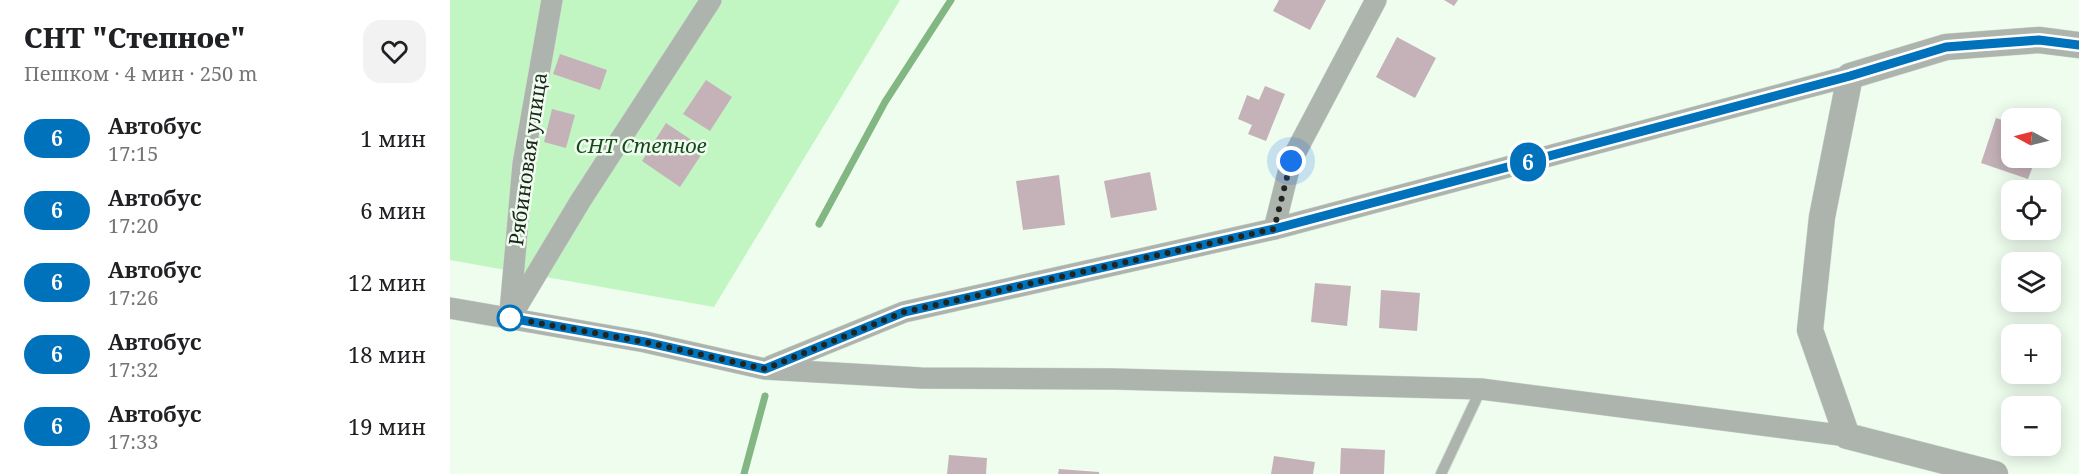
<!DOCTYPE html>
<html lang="ru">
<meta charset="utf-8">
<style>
:root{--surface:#fff;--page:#f2f2f2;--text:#202124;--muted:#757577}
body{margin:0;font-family:"Noto Serif",serif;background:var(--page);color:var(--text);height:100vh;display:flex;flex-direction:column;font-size:22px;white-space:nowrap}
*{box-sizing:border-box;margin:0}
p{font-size:20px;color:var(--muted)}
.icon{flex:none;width:33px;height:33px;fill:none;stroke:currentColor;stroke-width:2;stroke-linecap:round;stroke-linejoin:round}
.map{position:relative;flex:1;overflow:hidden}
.sheet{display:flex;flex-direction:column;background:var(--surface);width:450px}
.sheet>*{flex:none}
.badge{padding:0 12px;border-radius:20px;font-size:21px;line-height:39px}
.needle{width:39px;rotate:277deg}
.controls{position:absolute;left:1551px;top:108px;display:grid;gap:12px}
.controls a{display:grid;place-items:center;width:60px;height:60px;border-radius:12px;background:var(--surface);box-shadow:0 3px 15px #0003;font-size:30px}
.you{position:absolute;width:30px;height:30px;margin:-15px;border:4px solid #fff;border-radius:50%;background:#1a73e8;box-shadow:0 0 0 9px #1a73e833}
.map>.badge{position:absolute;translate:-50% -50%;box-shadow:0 0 0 3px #fff}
.round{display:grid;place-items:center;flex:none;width:63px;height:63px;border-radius:18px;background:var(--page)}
.overview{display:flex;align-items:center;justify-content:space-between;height:102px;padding:0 24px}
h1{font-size:28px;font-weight:800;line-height:45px}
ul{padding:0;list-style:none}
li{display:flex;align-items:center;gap:18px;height:72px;padding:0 24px}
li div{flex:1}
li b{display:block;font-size:22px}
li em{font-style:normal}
li .badge{min-width:66px;font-weight:700;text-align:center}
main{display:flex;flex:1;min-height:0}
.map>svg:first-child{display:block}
.garden{fill:#c1f6c2}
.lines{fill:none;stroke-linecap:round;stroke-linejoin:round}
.stream{stroke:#82b783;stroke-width:7}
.building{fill:#c5b2b9}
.service-casing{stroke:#cedace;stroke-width:12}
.minor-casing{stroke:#cedace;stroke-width:22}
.tertiary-casing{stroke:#cedace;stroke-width:27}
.service{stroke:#adb3ad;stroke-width:10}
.minor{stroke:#adb3ad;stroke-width:21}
.tertiary{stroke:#adb3ad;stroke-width:26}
.line-casing{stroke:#fff;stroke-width:14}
.line{stroke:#0072bc;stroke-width:9}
.walk{stroke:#202520;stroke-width:6;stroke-dasharray:0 10.8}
.stop-dot{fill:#fff;stroke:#0072bc;stroke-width:3}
.labels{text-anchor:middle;stroke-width:5;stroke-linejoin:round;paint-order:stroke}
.park-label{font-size:20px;font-style:italic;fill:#184a1e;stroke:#effdef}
.street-label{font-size:20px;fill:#202520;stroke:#effdef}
</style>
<main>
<section class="sheet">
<div class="overview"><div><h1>СНТ &quot;Степное&quot;</h1><p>Пешком · 4 мин · 250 m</p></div><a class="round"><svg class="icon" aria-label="heart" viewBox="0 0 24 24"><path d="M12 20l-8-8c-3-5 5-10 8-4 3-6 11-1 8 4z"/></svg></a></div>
<ul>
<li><span class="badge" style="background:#0072bc;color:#fff">6</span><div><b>Автобус</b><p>17:15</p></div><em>1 мин</em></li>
<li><span class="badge" style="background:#0072bc;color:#fff">6</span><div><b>Автобус</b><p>17:20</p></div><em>6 мин</em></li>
<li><span class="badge" style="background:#0072bc;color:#fff">6</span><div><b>Автобус</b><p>17:26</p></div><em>12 мин</em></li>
<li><span class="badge" style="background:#0072bc;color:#fff">6</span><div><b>Автобус</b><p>17:32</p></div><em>18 мин</em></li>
<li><span class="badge" style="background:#0072bc;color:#fff">6</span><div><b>Автобус</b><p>17:33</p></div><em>19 мин</em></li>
</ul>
</section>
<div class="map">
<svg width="1629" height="474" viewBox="0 0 1629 474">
<rect width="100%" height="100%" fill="#effdef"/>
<path class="garden" d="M0 0H450L264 307 0 260Z"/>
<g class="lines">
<g class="stream">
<path d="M369 224 435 102 501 0"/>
<path d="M294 474 315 396"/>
</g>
</g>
<g class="building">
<path d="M829 0H876L860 30 823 11Z"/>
<path d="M994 0H1008L1004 6Z"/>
<path d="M947 37 986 58 965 98 926 77Z"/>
<path d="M110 54 157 70 150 90 103 74Z"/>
<path d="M256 80 282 97 260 131 233 114Z"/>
<path d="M815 86 835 94 816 141 798 134 802 125 788 119 797 95 809 100Z"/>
<path d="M102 109 125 115 116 148 94 142Z"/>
<path d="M1546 118 1562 123V158H1586L1578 179 1531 163Z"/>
<path d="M216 123 255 149 230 187 192 161Z"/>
<path d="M700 172 707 210 661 218 654 181Z"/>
<path d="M609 175 615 225 573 230 566 181Z"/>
<path d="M865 283 901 286 897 326 861 322Z"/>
<path d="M931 290 970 293 967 331 929 328Z"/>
<path d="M891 448 935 450 934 474H890Z"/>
<path d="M499 455 537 458 536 474H497Z"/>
<path d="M824 456 865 462 863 474H821Z"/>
<path d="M609 469 649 472V474H608Z"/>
</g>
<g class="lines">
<defs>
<path id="service" d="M991 474 1031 389"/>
<g id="minor">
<path d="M824 229 841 161 926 0"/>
<path d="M0 308 195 342 315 369 471 378 664 379 1031 389 1397 436"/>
<path d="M60 312 73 164 102 0"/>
<path d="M60 318 131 200 261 0"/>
<path d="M321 366 454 312 824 229 1400 76"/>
</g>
<path id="tertiary" d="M1545 474 1397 436 1360 330 1372 217 1400 76 1496 47 1589 40 1629 45"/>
</defs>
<use href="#service" class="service-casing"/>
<use href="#minor" class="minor-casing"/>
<use href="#tertiary" class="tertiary-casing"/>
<use href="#service" class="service"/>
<use href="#minor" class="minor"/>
<use href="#tertiary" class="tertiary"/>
</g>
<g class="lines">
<defs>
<path id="line" d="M60 318 195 342 315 369 454 312 824 229 1400 76 1496 47 1589 40 1629 45"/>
</defs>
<use href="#line" class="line-casing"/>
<use href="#line" class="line"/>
<path class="walk" d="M60 318 195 342 315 369 454 312 824 229 841 161"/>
</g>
<circle class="stop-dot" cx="60" cy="318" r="12"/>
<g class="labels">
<g class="park-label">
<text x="191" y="153">СНТ Степное</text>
</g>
<g class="street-label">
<text transform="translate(78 159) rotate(-82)" y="7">Рябиновая улица</text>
</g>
</g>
</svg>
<div class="controls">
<a><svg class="needle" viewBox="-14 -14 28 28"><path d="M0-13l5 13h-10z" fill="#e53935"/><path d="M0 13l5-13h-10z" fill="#757577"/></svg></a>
<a><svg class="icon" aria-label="locate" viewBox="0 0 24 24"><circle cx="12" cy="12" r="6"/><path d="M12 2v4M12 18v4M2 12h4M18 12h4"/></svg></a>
<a><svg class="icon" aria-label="layers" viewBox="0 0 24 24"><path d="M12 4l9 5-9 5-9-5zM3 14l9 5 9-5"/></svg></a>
<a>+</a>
<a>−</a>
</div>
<div class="you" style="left:841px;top:161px"></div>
<b class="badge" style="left:1078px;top:162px;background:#0072bc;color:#fff">6</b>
</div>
</main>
